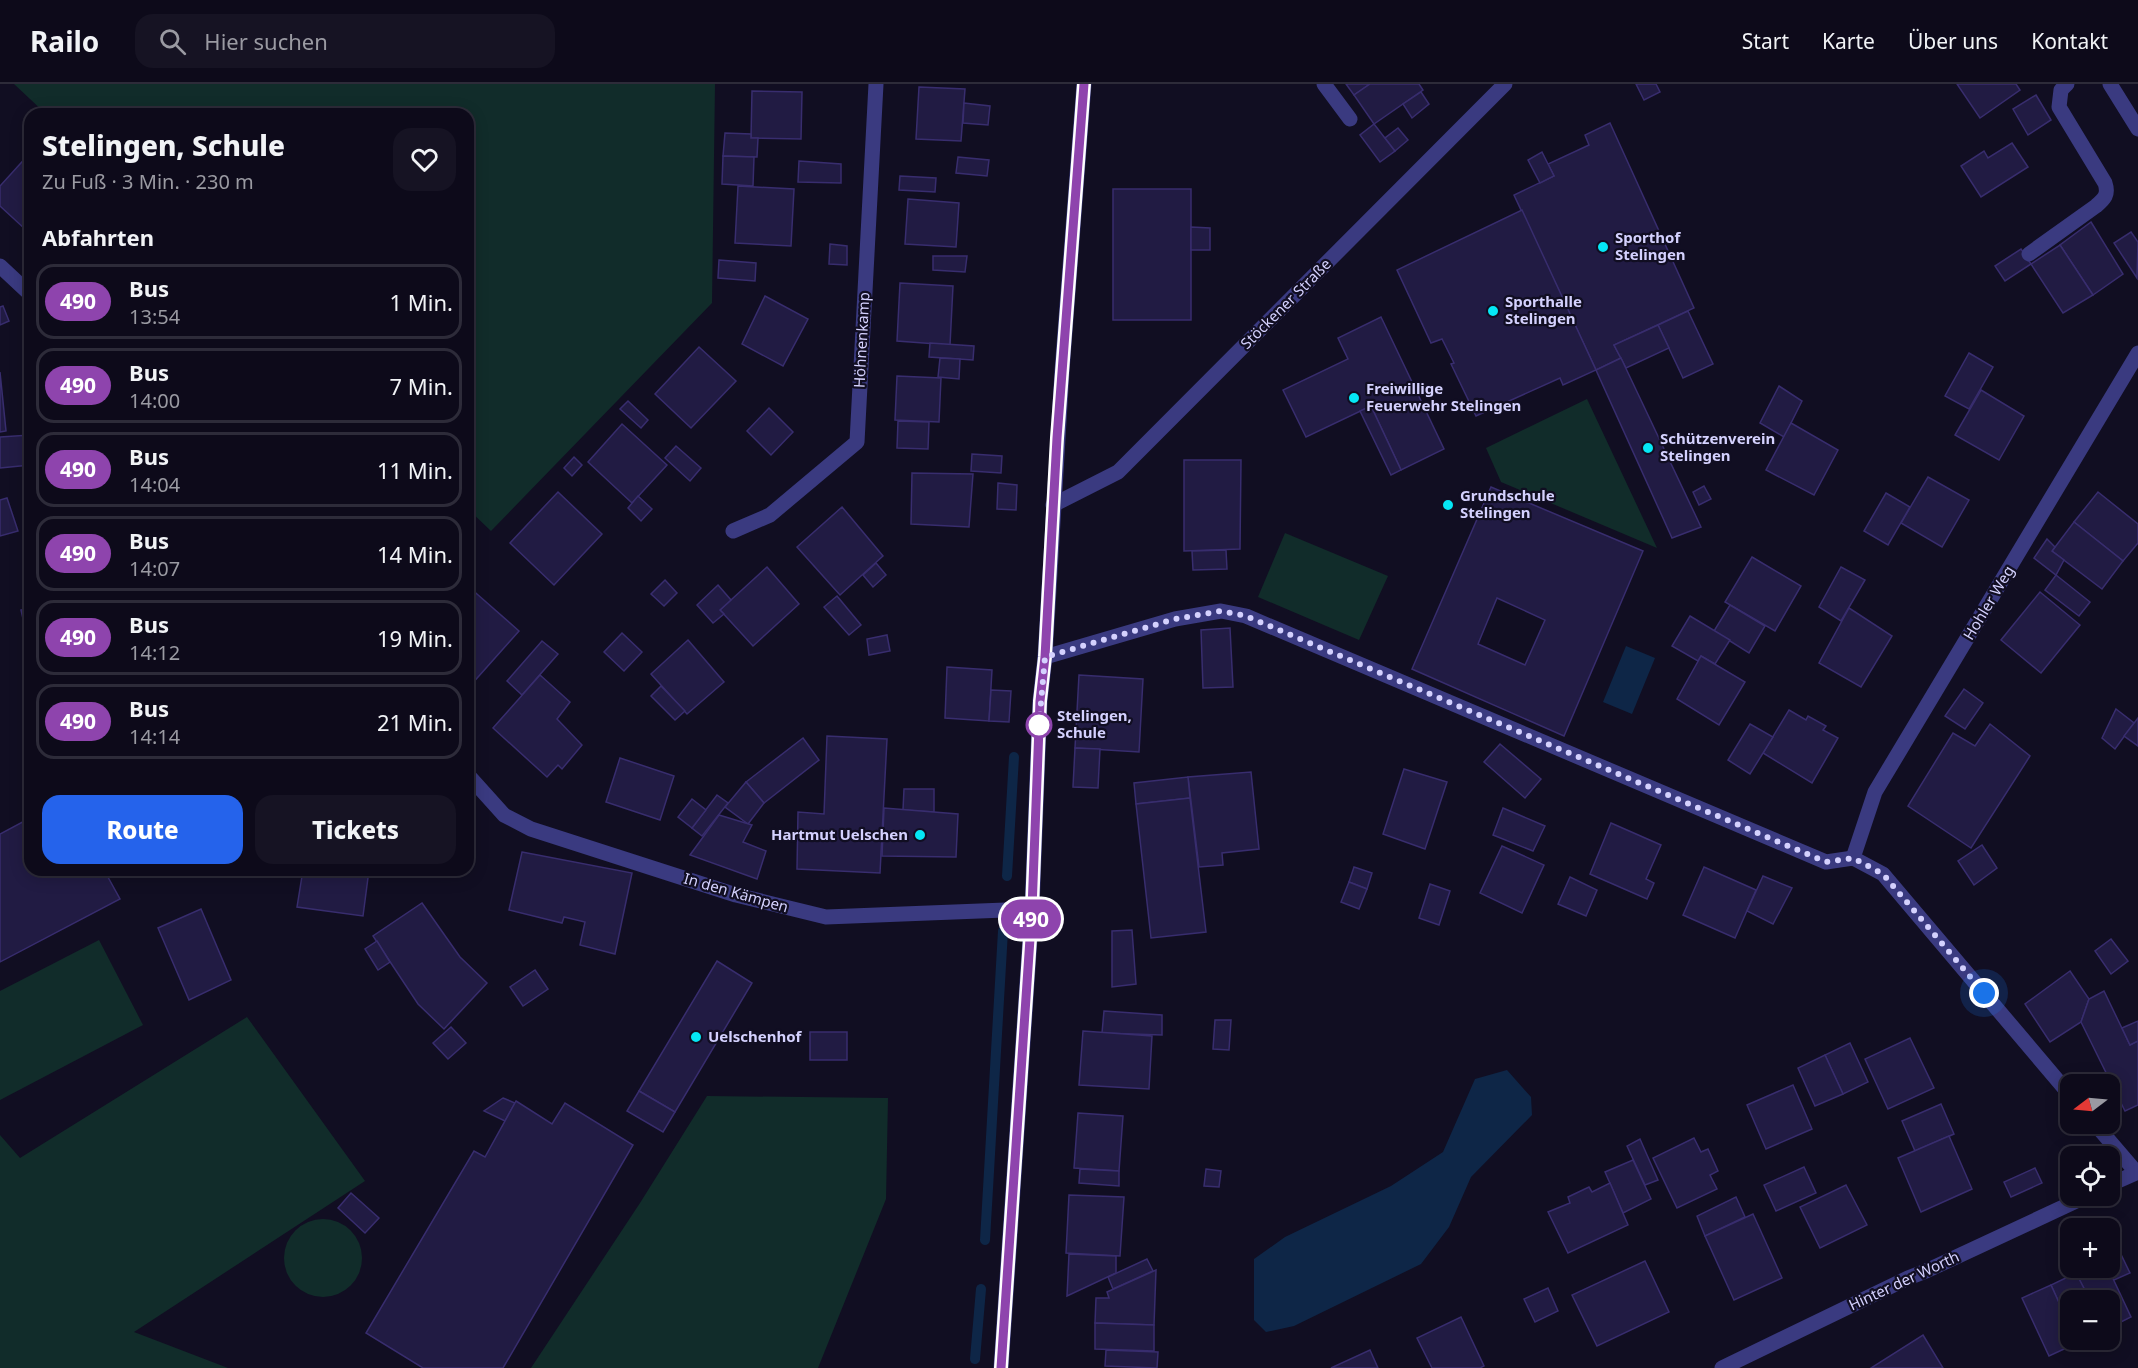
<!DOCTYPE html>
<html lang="de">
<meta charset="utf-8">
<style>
:root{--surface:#0d0a1a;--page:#161323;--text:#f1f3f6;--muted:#9a9aa2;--line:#2d2b39;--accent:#2563eb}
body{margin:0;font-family:"Noto Sans",sans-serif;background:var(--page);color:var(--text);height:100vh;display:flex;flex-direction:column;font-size:22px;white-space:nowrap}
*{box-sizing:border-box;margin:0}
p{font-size:20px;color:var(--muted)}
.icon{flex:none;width:33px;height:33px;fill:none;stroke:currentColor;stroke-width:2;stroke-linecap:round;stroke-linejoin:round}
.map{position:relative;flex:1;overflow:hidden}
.panel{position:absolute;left:24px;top:24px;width:450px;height:768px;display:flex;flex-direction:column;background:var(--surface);border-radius:18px;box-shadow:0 3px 15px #0003,0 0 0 2px var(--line)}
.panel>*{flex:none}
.badge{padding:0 12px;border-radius:20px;font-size:21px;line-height:39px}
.needle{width:39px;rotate:254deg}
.controls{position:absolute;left:2060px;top:990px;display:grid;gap:12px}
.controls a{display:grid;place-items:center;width:60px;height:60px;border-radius:12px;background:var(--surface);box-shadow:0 3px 15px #0003,0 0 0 2px var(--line);font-size:30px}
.you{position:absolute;width:30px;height:30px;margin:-15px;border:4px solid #fff;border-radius:50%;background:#1a73e8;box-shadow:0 0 0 9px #1a73e833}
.map>.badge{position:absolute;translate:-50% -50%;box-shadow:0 0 0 3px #fff}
h2{padding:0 18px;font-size:22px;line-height:54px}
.round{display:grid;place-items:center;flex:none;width:63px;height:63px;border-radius:18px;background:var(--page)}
.overview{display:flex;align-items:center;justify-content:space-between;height:102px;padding:0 18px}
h1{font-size:28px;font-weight:800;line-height:45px}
.cta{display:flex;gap:12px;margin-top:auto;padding:12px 18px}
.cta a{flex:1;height:69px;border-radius:18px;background:var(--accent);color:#fff;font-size:24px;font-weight:800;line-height:69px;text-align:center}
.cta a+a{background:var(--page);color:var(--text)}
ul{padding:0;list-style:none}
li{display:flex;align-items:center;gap:18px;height:75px;margin:0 12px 9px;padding:0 6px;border:3px solid var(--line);border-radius:18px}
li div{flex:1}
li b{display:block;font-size:22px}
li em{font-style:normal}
li .badge{min-width:66px;font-weight:700;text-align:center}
header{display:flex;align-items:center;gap:36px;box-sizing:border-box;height:84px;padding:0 30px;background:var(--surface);border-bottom:2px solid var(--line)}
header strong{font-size:28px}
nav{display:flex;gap:33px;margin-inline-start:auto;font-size:21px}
.search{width:420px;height:54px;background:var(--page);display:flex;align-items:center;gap:15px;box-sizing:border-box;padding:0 21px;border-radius:18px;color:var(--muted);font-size:22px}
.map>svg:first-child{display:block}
.green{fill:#112c2a}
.water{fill:#0e2647}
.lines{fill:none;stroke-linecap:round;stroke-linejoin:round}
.stream{stroke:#0e2647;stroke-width:10}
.building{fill:#211b43;stroke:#382d6e;stroke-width:1.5;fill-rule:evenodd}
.service{stroke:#3a3a80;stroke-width:15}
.minor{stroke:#3a3a80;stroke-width:15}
.tertiary{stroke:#3a3a80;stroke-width:15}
.line-casing{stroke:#fff;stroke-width:14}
.line{stroke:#8e44ad;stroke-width:9}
.walk{stroke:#d4d1fe;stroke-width:6;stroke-dasharray:0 10.8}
.poi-dot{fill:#05e7f5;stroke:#110e22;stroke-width:2}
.stop-dot{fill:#fff;stroke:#8e44ad;stroke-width:3}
.labels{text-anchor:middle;stroke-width:4.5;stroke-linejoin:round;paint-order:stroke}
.poi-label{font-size:15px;font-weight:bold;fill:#d4d1fe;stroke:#110e22;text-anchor:start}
.street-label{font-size:15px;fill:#d4d1fe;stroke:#110e22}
.stop-label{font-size:15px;font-weight:bold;fill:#d4d1fe;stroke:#110e22;text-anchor:start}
</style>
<header>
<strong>Railo</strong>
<div class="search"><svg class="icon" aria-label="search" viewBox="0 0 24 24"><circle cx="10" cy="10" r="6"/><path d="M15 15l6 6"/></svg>Hier suchen</div>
<nav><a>Start</a><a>Karte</a><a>Über uns</a><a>Kontakt</a></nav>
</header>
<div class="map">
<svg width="2138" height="1284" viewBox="0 0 2138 1284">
<rect width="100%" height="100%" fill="#110e22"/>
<g class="green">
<path d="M14 0H715L712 219 491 447 468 425V30H46Z"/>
<path d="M1587 315 1657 464 1501 398 1486 364Z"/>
<path d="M1285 449 1388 492 1359 556 1258 513Z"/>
<path d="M99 856 143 941 0 1016V907Z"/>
<path d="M247 933 365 1097 134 1248 228 1284H0V1051L20 1074Z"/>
<path d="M707 1012 888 1014 886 1115 818 1284H531L640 1119Z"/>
<circle cx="323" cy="1174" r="39"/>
</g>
<g class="water">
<path d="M1626 562 1655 574 1632 630 1603 618Z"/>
<path d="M1507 986 1531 1013 1532 1031 1471 1093 1449 1143 1421 1180 1294 1242 1266 1248 1254 1236V1175L1285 1153 1391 1102 1443 1068 1475 995Z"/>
</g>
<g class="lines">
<g class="stream">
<path d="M1007 792 1014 673"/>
<path d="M985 1156 1003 847"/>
<path d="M975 1275 981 1205"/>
</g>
</g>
<g class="building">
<path d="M1346 0H1370L1354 11Z"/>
<path d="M1370 0H1419L1423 6 1374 40 1354 11Z"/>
<path d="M1636 0H1656L1660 8 1644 16Z"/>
<path d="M1957 0H2016L2020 6 1980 34Z"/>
<path d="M919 3 965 5 961 57 916 55Z"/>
<path d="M752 7 802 8 801 55 751 54Z"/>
<path d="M1421 8 1429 20 1412 34 1403 20Z"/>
<path d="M2036 11 2051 36 2028 51 2013 25Z"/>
<path d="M964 19 990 22 988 41 963 39Z"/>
<path d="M1610 39 1694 224 1614 261 1621 274 1596 286 1514 111 1554 92 1548 80 1589 61 1585 51Z"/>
<path d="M1374 40 1395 67 1380 78 1360 51Z"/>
<path d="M1398 44 1408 56 1395 67 1385 54Z"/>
<path d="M725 49 751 50V54H758L757 73 723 72Z"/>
<path d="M2012 59 2028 83 1981 113 1961 82 1984 67 1988 74Z"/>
<path d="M1542 68 1554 92 1540 99 1528 76Z"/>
<path d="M30 69V141L26 146 0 122V102Z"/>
<path d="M723 72 754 73 753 102 722 100Z"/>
<path d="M958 73 989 76 987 92 956 89Z"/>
<path d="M799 77 841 80V99L798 98Z"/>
<path d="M900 92 936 94 935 108 899 106Z"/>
<path d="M738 102 794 105 791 162 735 159Z"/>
<rect x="1113" y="105" width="78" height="131"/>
<path d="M908 115 959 119 956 163 905 160Z"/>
<path d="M1522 126 1596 286 1563 301 1560 294 1476 332 1451 280 1454 279 1442 255 1431 259 1397 186Z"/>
<path d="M2091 138 2123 190 2093 211 2060 161Z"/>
<path d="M1191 143 1210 144V166H1191Z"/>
<path d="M2131 148 2138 158 2137 194 2114 159Z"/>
<path d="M830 160 847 162V181L829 180Z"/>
<path d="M2060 161 2093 211 2063 229 2031 180Z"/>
<path d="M2021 165 2031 180 2005 197 1995 182Z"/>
<path d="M933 172H967L965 188 933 186Z"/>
<path d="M719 176 756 179 755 197 718 194Z"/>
<path d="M900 199 953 202 950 261 897 257Z"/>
<path d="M765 212 808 235 783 282 742 260Z"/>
<path d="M3 222 9 237 0 241V223Z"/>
<path d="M1688 227 1713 280 1683 294 1658 241Z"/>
<path d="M1381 233 1444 365 1401 386 1371 322 1306 353 1283 306 1348 275 1338 254Z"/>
<path d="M1658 241 1669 264 1626 284 1614 261Z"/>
<path d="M930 259 974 262 973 276 929 273Z"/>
<path d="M699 263 736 297 691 344 655 310Z"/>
<path d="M1969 269 1993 283 1969 325 1945 312Z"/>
<path d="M940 274 960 275 959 295 938 293Z"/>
<path d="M1621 274 1701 443 1672 454 1596 286Z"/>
<path d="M0 288 6 347 0 348Z"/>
<path d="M897 292 941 294 939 338 895 336Z"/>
<path d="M1779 302 1802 317 1784 353 1760 339Z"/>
<path d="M1981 306 2024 332 1999 376 1955 351Z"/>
<path d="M628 317 648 336 641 344 620 325Z"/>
<path d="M1371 322 1401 386 1391 391 1360 327Z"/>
<path d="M769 324 793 348 771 371 747 347Z"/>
<path d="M898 337 929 338 928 365 897 364Z"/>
<path d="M1791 339 1838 366 1814 411 1766 386Z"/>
<path d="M622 340 667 381 632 419 588 378Z"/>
<path d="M30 351V381L0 384V353Z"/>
<path d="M676 362 701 384 690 397 665 374Z"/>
<path d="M972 370 1002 372 1001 389 971 387Z"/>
<path d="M574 373 582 381 572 392 564 384Z"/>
<path d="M1184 376H1241L1240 465 1184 467Z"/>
<path d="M912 389 973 390 969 443 911 440Z"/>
<path d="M1928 393 1969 416 1942 463 1901 439Z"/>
<path d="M998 399 1017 401 1016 426 997 425Z"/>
<path d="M1704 402 1711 415 1699 421 1693 408Z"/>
<path d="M1491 403 1643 467 1564 652 1412 585ZM1497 514 1545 536 1525 581 1478 560Z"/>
<path d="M558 408 602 450 554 501 510 459Z"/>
<path d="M2098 408 2138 440V459L2123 477 2074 438Z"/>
<path d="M1886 409 1910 423 1888 461 1864 447Z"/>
<path d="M638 412 652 425 641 437 628 424Z"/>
<path d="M7 414 18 447 0 452V416Z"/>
<path d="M842 423 883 472 840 511 797 463Z"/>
<path d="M2074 438 2123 477 2102 505 2052 467Z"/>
<path d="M2047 455 2055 463 2052 467 2064 476 2056 491 2034 474Z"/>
<path d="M1226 466 1227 485 1193 486 1192 467Z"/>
<path d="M1752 473 1801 502 1775 547 1725 518Z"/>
<path d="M876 479 886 491 873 503 863 491Z"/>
<path d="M767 483 799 520 753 562 720 526Z"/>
<path d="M1841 483 1865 496 1841 537 1819 523Z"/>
<path d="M2056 491 2090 518 2079 532 2045 506Z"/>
<path d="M665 496 677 509 664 522 651 510Z"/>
<path d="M718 501 731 516 720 526 724 530 713 539 697 521Z"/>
<path d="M469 503 519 547 470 602 468 601Z"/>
<path d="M2040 508 2080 541 2041 589 2001 556Z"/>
<path d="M837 512 861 541 849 551 824 523Z"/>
<path d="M1730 521 1765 542 1749 569 1714 547Z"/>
<path d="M30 524V565L21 526Z"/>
<path d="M1849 524 1892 552 1861 603 1819 579Z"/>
<path d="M1690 532 1730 556 1715 580 1701 572 1698 577 1672 562Z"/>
<path d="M1230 544 1233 603 1203 604 1201 546Z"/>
<path d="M622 549 642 568 624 587 604 568Z"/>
<path d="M887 551 890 567 869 571 867 555Z"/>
<path d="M688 556 724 598 687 630 651 590Z"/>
<path d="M542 557 558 570 522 611 507 597Z"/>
<path d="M1701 572 1745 598 1719 641 1677 615Z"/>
<path d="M947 583 992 586 989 637 945 634Z"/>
<path d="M540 591 570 618 557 635 582 661 562 685 558 681 547 693 493 644Z"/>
<path d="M1079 591 1143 595 1139 668 1075 664Z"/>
<path d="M661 602 685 627 675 636 651 612Z"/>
<path d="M1964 605 1983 619 1965 645 1945 632Z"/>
<path d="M991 606 1011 607 1009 638 989 637Z"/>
<path d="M2116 625 2134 639 2115 665 2102 654Z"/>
<path d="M1789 626 1806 636 1808 632 1826 642 1823 646 1838 654 1812 699 1763 669Z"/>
<path d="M2138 634V662L2124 652Z"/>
<path d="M1750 640 1773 653 1750 690 1728 676Z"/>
<path d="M1990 640 2030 672 1971 764 1908 722 1953 649 1975 662Z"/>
<path d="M827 652 887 655 880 789 797 785 798 728 824 730Z"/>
<path d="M803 654 819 676 764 719 746 698Z"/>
<path d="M1500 660 1541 695 1525 714 1484 678Z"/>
<path d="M1075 664 1100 665 1098 704 1073 703Z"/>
<path d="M620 674 674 692 660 736 606 718Z"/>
<path d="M1404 685 1447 698 1425 765 1383 750Z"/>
<path d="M1251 688 1259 765 1222 769 1223 781 1199 783 1188 693Z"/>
<path d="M1188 693 1190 714 1136 720 1134 699Z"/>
<path d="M746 698 764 719 748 740 725 723Z"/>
<path d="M904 705H934V728L903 726Z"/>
<path d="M717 711 728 719 702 752 692 744Z"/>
<path d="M1190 714 1206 848 1151 854 1136 720Z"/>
<path d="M692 715 706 726 692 744 678 733Z"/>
<path d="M884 724 958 730 956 773 882 772Z"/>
<path d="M1503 724 1545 742 1533 767 1493 751Z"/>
<path d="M719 731 752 741 743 758 766 767 757 795 690 771Z"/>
<path d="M30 734V786H104L120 815 0 878V750Z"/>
<path d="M1611 739 1661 761 1646 795 1654 799 1647 815 1590 790Z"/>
<path d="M1982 761 1997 784 1974 801 1958 777Z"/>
<path d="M1502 762 1544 781 1522 829 1480 809Z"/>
<path d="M522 768 632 789 615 870 580 861 585 838 564 833 562 839 509 826Z"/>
<path d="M1354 783 1372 789 1367 805 1349 798Z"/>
<path d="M1704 783 1756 806 1735 854 1683 831Z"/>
<path d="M303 786H369L363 832 297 823Z"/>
<path d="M1763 792 1792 804 1773 840 1747 827Z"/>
<path d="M1570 793 1597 806 1586 832 1558 820Z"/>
<path d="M1349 798 1367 805 1359 825 1341 818Z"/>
<path d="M1430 800 1450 807 1439 841 1419 834Z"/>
<path d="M422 819 460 873 487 899 444 945 418 920 373 852Z"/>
<path d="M201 825 231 896 189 916 158 844Z"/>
<path d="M1132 846 1136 900 1112 903V847Z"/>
<path d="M2111 855 2128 877 2111 890 2095 867Z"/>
<path d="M377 857 390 878 378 886 365 865Z"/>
<path d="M717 877 752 899 675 1028 639 1007Z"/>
<path d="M535 886 548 905 523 922 510 903Z"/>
<path d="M2070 887 2089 915 2081 938 2050 958 2025 920Z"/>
<path d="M2104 907 2130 961 2138 957V1021L2125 1027 2081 938 2089 915Z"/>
<path d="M1104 927 1162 931V951L1102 949Z"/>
<path d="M1215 936H1231L1229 966 1213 965Z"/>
<path d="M2138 937V957L2130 961 2122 944Z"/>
<path d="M451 943 466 959 448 975 433 959Z"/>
<path d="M1083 947 1152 952 1149 1005 1079 1001Z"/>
<rect x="810" y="948" width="37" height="28"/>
<path d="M1910 954 1934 1004 1888 1025 1865 975Z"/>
<path d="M1850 959 1868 998 1843 1010 1825 971Z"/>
<path d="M1825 971 1843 1010 1815 1022 1798 984Z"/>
<path d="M1793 1001 1812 1045 1766 1065 1747 1021Z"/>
<path d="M639 1007 675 1028 663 1048 627 1027Z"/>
<path d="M503 1014 515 1019 505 1037 484 1027Z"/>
<path d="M516 1017 552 1040 565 1019 633 1061 503 1284H423L366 1249 474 1067 485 1073Z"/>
<path d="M1941 1020 1954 1050 1915 1067 1902 1037Z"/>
<path d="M1078 1029 1123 1032 1119 1087 1074 1084Z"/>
<path d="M1949 1052 1972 1105 1921 1128 1898 1074Z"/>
<path d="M1694 1054 1701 1068 1708 1065 1718 1087 1710 1091 1717 1105 1677 1124 1653 1074Z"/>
<path d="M1640 1055 1658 1096 1645 1101 1627 1062Z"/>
<path d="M1633 1076 1651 1115 1623 1129 1605 1088Z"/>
<path d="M1804 1083 1816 1109 1776 1127 1764 1101Z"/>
<path d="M2035 1084 2042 1099 2011 1113 2004 1098Z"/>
<path d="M1080 1085 1119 1087V1102L1079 1099Z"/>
<path d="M1206 1085 1221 1087 1219 1103 1204 1102Z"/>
<path d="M1610 1099 1628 1141 1568 1169 1548 1128 1570 1119 1568 1113 1589 1103 1592 1108Z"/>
<path d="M1846 1101 1867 1141 1820 1164 1800 1123Z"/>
<path d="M351 1109 379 1134 365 1149 338 1124Z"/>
<path d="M1069 1111 1124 1113 1120 1172 1066 1169Z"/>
<path d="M1736 1113 1745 1133 1705 1152 1697 1132Z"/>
<path d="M1753 1130 1782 1194 1734 1216 1705 1152Z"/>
<path d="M2115 1158 2130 1189 2114 1196 2108 1184 2109 1161Z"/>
<path d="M1069 1170 1116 1172V1189L1067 1212Z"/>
<path d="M1147 1175 1153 1187 1113 1205 1108 1193Z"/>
<path d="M1645 1177 1669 1228 1597 1262 1572 1211Z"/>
<path d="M2086 1184H2108L2131 1233 2109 1244V1216H2090L2076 1189Z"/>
<path d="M1156 1186 1154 1241 1095 1239 1096 1214H1109L1107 1208Z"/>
<path d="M2076 1189 2090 1216H2070V1243L2051 1201Z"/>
<path d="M2051 1201 2070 1243V1256H2076L2077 1259 2049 1272 2022 1214Z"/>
<path d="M1548 1204 1558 1227 1535 1238 1524 1215Z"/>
<path d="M1461 1233 1484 1282 1480 1284H1432L1417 1254Z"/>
<path d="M1095 1239 1154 1241V1267L1095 1265Z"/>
<path d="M1923 1251 1943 1284H1871Z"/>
<path d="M1106 1266 1158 1268 1157 1284 1105 1282Z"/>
<path d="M1370 1266 1378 1284H1331Z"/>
</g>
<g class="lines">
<g class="service">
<path d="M1324 0 1350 35"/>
<path d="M2029 170 2096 122C2104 115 2109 111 2105 99L2059 23 2061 6 2067 0"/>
</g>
<g class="minor">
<path d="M2110 0 2138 45"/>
<path d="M0 182 30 210"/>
<path d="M1053 421 1118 388 1505 0"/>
<path d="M733 447 770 431 857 358 876 0"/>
<path d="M1045 573 1175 535 1221 527 1246 532 1826 778 1853 774 1883 790 2070 1011"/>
<path d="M468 691 504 731 531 745 736 811 826 833 1032 825"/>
<path d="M1853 774 1875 708 2138 269"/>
<path d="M2095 1040 2136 1088"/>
<path d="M2109 1101 2138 1088"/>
<path d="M1722 1284 1908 1194 1926 1187 2087 1112"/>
</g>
<path class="tertiary" d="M1001 1284 1032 825 1040 617 1045 573 1062 287 1084 0"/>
</g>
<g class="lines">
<defs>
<path id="line" d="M1001 1284 1032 825 1040 617 1045 573 1057 354 1084 0"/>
</defs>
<use href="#line" class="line-casing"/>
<use href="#line" class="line"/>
<path class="walk" d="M1039 641 1045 573 1175 535 1221 527 1246 532 1826 778 1853 774 1883 790 1984 909"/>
</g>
<g class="poi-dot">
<circle cx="1603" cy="163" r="6"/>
<circle cx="1493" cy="227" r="6"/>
<circle cx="1354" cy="314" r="6"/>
<circle cx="1648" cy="364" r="6"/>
<circle cx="1448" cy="421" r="6"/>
<circle cx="920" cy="751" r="6"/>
<circle cx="696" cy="953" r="6"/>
</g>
<circle class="stop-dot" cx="1039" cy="641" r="12"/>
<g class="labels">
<g class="poi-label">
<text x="1615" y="159">Sporthof<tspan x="1615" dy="17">Stelingen</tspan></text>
<text x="1505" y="223">Sporthalle<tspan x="1505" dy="17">Stelingen</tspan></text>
<text x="1366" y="310">Freiwillige<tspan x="1366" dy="17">Feuerwehr Stelingen</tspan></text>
<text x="1660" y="360">Schützenverein<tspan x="1660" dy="17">Stelingen</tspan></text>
<text x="1460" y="417">Grundschule<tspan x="1460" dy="17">Stelingen</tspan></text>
<text x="908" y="756" text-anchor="end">Hartmut Uelschen</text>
<text x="708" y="958">Uelschenhof</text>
</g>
<g class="street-label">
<text transform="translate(1286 220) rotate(-45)" y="5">Stöckener Straße</text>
<text transform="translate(862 256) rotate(-87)" y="5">Höhnenkamp</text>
<text transform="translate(1989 519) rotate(-59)" y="5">Hohler Weg</text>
<text transform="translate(736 809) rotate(16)" y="5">In den Kämpen</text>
<text transform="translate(1904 1197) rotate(-25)" y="5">Hinter der Worth</text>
</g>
<g class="stop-label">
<text x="1057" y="637">Stelingen,<tspan x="1057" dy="17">Schule</tspan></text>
</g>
</g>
</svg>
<div class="controls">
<a><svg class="needle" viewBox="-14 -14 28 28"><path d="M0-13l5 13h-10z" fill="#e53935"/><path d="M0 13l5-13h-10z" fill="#9a9aa2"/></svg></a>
<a><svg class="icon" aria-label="locate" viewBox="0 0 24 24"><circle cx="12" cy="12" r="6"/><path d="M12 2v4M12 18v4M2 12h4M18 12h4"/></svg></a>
<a>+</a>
<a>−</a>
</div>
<div class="you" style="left:1984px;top:909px"></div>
<b class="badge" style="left:1031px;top:835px;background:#8e44ad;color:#fff">490</b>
<section class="panel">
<div class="overview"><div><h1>Stelingen, Schule</h1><p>Zu Fuß · 3 Min. · 230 m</p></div><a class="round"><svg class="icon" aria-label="heart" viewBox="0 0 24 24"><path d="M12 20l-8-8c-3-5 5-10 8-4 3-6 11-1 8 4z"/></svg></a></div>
<h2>Abfahrten</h2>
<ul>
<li><span class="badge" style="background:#8e44ad;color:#fff">490</span><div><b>Bus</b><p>13:54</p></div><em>1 Min.</em></li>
<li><span class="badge" style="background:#8e44ad;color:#fff">490</span><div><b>Bus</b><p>14:00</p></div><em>7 Min.</em></li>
<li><span class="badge" style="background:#8e44ad;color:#fff">490</span><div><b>Bus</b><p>14:04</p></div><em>11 Min.</em></li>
<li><span class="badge" style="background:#8e44ad;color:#fff">490</span><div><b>Bus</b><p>14:07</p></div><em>14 Min.</em></li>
<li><span class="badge" style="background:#8e44ad;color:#fff">490</span><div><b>Bus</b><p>14:12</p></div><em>19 Min.</em></li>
<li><span class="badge" style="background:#8e44ad;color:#fff">490</span><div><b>Bus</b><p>14:14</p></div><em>21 Min.</em></li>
</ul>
<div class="cta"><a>Route</a><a>Tickets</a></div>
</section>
</div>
